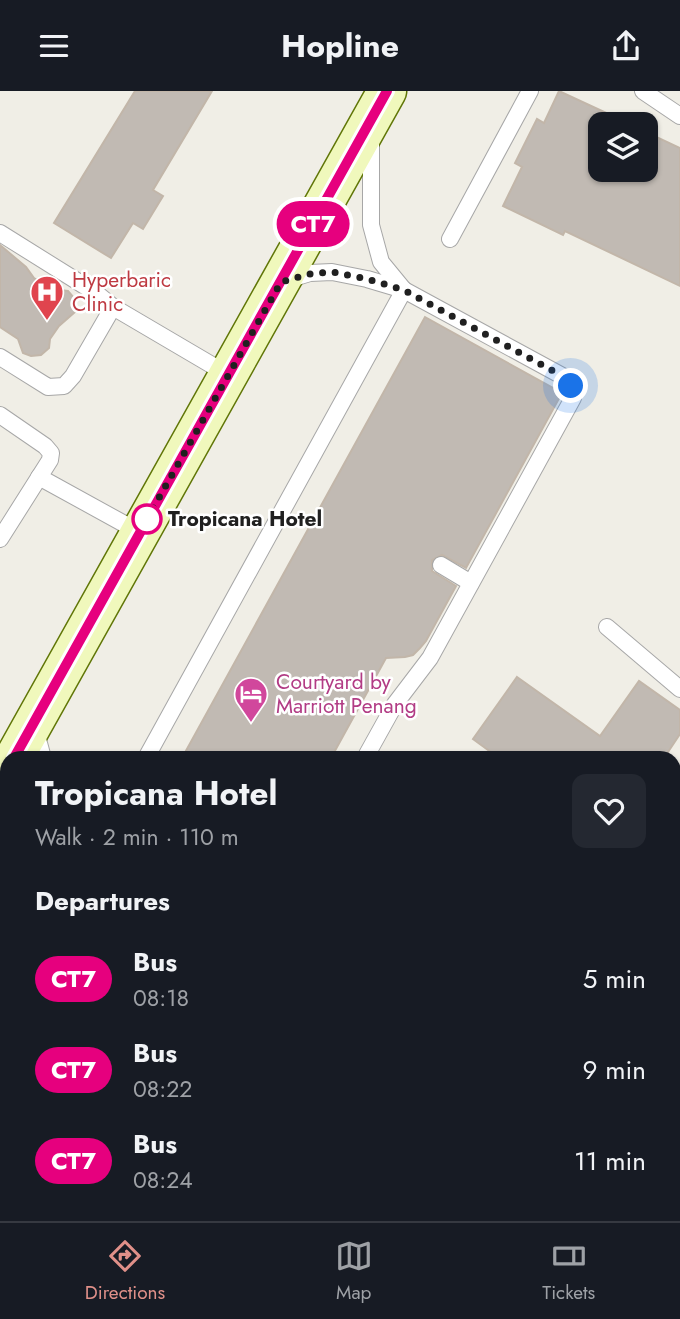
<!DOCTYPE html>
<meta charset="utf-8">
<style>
:root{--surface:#171b24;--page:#242831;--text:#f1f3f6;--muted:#9ea1a6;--line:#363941;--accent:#e09089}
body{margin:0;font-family:Jost,sans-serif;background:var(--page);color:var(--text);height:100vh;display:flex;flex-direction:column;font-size:26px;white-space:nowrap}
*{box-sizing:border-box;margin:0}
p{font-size:23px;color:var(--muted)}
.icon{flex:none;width:38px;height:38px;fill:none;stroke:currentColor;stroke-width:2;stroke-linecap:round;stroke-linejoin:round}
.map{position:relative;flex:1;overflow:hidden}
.details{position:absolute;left:0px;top:660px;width:681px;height:471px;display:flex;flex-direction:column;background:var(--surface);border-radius:21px 21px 0 0;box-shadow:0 2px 5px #0004}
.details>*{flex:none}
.badge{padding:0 14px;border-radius:23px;font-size:24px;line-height:46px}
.controls{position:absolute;left:588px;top:21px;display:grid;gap:14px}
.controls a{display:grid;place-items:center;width:70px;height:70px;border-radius:14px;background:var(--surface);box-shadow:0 2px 5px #0004;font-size:35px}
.you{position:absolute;width:35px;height:35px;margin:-18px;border:5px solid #fff;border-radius:50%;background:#1a73e8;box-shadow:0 0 0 10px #1a73e833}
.map>.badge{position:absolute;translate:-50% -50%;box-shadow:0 0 0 4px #fff}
h2{padding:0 35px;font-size:26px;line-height:63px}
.round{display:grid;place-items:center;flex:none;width:74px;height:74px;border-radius:14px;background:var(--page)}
.summary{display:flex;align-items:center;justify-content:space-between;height:119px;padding:0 35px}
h1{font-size:33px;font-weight:700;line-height:52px}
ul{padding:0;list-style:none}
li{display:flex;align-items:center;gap:21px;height:91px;padding:0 35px}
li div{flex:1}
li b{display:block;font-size:26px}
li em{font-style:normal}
li .badge{min-width:77px;font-weight:700;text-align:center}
header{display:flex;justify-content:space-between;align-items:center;height:91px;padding:0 35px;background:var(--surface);font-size:32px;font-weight:700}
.dock{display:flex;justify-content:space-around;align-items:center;height:98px;border-top:2px solid var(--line);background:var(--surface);font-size:19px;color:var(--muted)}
.dock a{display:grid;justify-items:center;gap:4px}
.dock .active{color:var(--accent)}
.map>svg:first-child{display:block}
.construction{fill:#c3c5b2}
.pitch{fill:#86ddc3}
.building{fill:#c1bab3;stroke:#c2b6a9;stroke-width:2}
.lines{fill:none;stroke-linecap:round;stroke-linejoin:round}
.service-casing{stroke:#a7a7a7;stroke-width:18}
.minor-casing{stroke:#a7a7a7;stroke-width:36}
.secondary-casing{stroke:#607607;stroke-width:41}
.service{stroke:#fff;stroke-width:16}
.minor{stroke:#fff;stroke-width:33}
.secondary{stroke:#f0f8bc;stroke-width:38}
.line-casing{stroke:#fff;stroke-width:16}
.line{stroke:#e6007e;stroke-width:10}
.walk{stroke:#202020;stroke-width:7;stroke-dasharray:0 12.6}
.stop-dot{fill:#fff;stroke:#e6007e;stroke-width:3.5}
.labels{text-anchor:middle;stroke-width:5;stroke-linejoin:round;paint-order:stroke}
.health-label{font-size:21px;fill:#be3a42;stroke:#fff;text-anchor:start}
.stop-label{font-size:21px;font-weight:bold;fill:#202020;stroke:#fff;text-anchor:start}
.hotel-label{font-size:21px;fill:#b23c85;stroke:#fff;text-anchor:start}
</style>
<header><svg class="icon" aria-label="menu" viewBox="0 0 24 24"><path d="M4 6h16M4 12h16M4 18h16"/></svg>Hopline<svg class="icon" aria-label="share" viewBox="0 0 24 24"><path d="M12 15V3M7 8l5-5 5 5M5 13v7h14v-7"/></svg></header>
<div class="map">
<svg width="680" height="1130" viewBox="0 0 680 1130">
<rect width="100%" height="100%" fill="#f0eee6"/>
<path class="construction" d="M93 1124H256L251 1130H102Z"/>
<path class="pitch" d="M678 968 680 970V1130H557L562 1124H674V974Z"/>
<g class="building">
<path d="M135 0H212L153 99 163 105 143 138 133 132 111 167 54 132Z"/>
<path d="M559 0 630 33H600V79H646V41L680 57V195L565 140 563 144 503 115 522 76 515 72 537 28 544 32Z"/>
<path d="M0 154 26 176 34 187 51 198 68 200 74 207 76 220 59 235 50 248 49 257 41 264 31 265 23 262 18 248 0 236Z"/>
<path d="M425 226 562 302 466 477 442 464 432 469V480L456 495 426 550 420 557 413 564 405 566 386 567 331 667H182Z"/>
<path d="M517 586 600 645 639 590 680 619V643L664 667H499L473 648Z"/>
</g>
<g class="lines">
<defs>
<g id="service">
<path d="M643 0 680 25"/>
<path d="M371 50V134L381 171 404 199"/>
<path d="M0 142 96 202 113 216 227 283"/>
<path d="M450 148 530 0"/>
<path d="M287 189 310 182 332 181 367 188 404 199 566 287 571 294 573 307 430 567 395 613 365 667"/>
<path d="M0 266 48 296 64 295 73 285 113 216"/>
<path d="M0 324 45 355 51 362 50 369 0 448"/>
<path d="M39 386 139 441"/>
<path d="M441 474 471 492"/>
<path d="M607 536 680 598"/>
<path d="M36 641 43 667"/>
<path d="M146 667 404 199"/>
<path d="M674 821 680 825"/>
<path d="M0 885 4 893 0 913"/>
<path d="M674 948 680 953"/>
<path d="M0 1003 7 1020"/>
</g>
<g id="minor">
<path d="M674 899 680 891"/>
<path d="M499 1130 504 1124"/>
</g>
<g id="secondary">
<path d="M14 667 387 0"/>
<path d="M14 1124 22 1130"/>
</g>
</defs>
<use href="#service" class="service-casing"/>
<use href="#minor" class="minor-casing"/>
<use href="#secondary" class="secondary-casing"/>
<use href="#service" class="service"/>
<use href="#minor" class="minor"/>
<use href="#secondary" class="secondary"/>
</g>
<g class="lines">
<defs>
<path id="line" d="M14 667 387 0"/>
</defs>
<use href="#line" class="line-casing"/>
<use href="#line" class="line"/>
<path class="walk" d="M147 428 281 191 310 183 332 181 367 188 404 199 566 287 571 295"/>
</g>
<defs>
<symbol id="hospital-pin" viewBox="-11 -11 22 30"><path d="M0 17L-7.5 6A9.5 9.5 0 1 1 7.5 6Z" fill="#e0444e" stroke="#fff"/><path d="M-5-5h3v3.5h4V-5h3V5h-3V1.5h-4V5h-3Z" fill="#fff"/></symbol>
<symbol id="hotel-pin" viewBox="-11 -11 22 30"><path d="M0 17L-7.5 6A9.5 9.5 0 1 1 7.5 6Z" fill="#d1479c" stroke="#fff"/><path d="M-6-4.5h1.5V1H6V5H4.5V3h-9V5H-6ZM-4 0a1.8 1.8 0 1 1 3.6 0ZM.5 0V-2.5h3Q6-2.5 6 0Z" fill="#fff"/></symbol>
</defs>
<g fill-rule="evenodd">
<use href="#hospital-pin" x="28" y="182" width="38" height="52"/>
<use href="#hotel-pin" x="232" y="584" width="38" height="52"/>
</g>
<circle class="stop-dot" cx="147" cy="428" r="14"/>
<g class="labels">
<g class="health-label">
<text x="72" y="196">Hyperbaric<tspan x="72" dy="24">Clinic</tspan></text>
</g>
<g class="stop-label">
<text x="168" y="435">Tropicana Hotel</text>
</g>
<g class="hotel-label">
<text x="276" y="598">Courtyard by<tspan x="276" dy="24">Marriott Penang</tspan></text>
</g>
</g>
</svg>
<div class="controls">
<a><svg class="icon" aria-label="layers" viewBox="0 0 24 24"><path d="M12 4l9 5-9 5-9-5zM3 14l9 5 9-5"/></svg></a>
</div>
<div class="you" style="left:571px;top:295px"></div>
<b class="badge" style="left:313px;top:133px;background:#e6007e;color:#fff">CT7</b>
<section class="details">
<div class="summary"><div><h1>Tropicana Hotel</h1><p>Walk · 2 min · 110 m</p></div><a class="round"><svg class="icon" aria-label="heart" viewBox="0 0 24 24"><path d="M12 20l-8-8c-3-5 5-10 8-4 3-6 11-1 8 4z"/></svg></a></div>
<h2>Departures</h2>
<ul>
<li><span class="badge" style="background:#e6007e;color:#fff">CT7</span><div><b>Bus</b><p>08:18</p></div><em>5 min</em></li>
<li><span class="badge" style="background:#e6007e;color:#fff">CT7</span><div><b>Bus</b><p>08:22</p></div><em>9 min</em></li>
<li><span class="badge" style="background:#e6007e;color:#fff">CT7</span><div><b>Bus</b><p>08:24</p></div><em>11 min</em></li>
</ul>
</section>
</div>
<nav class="dock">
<a class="active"><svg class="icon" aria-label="directions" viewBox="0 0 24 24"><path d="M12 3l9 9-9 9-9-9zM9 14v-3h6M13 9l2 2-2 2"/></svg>Directions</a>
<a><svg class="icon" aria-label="map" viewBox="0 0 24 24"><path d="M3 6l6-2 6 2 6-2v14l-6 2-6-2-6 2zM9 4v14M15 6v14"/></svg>Map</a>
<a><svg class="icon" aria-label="tickets" viewBox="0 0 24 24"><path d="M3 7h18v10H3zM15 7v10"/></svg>Tickets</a>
</nav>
